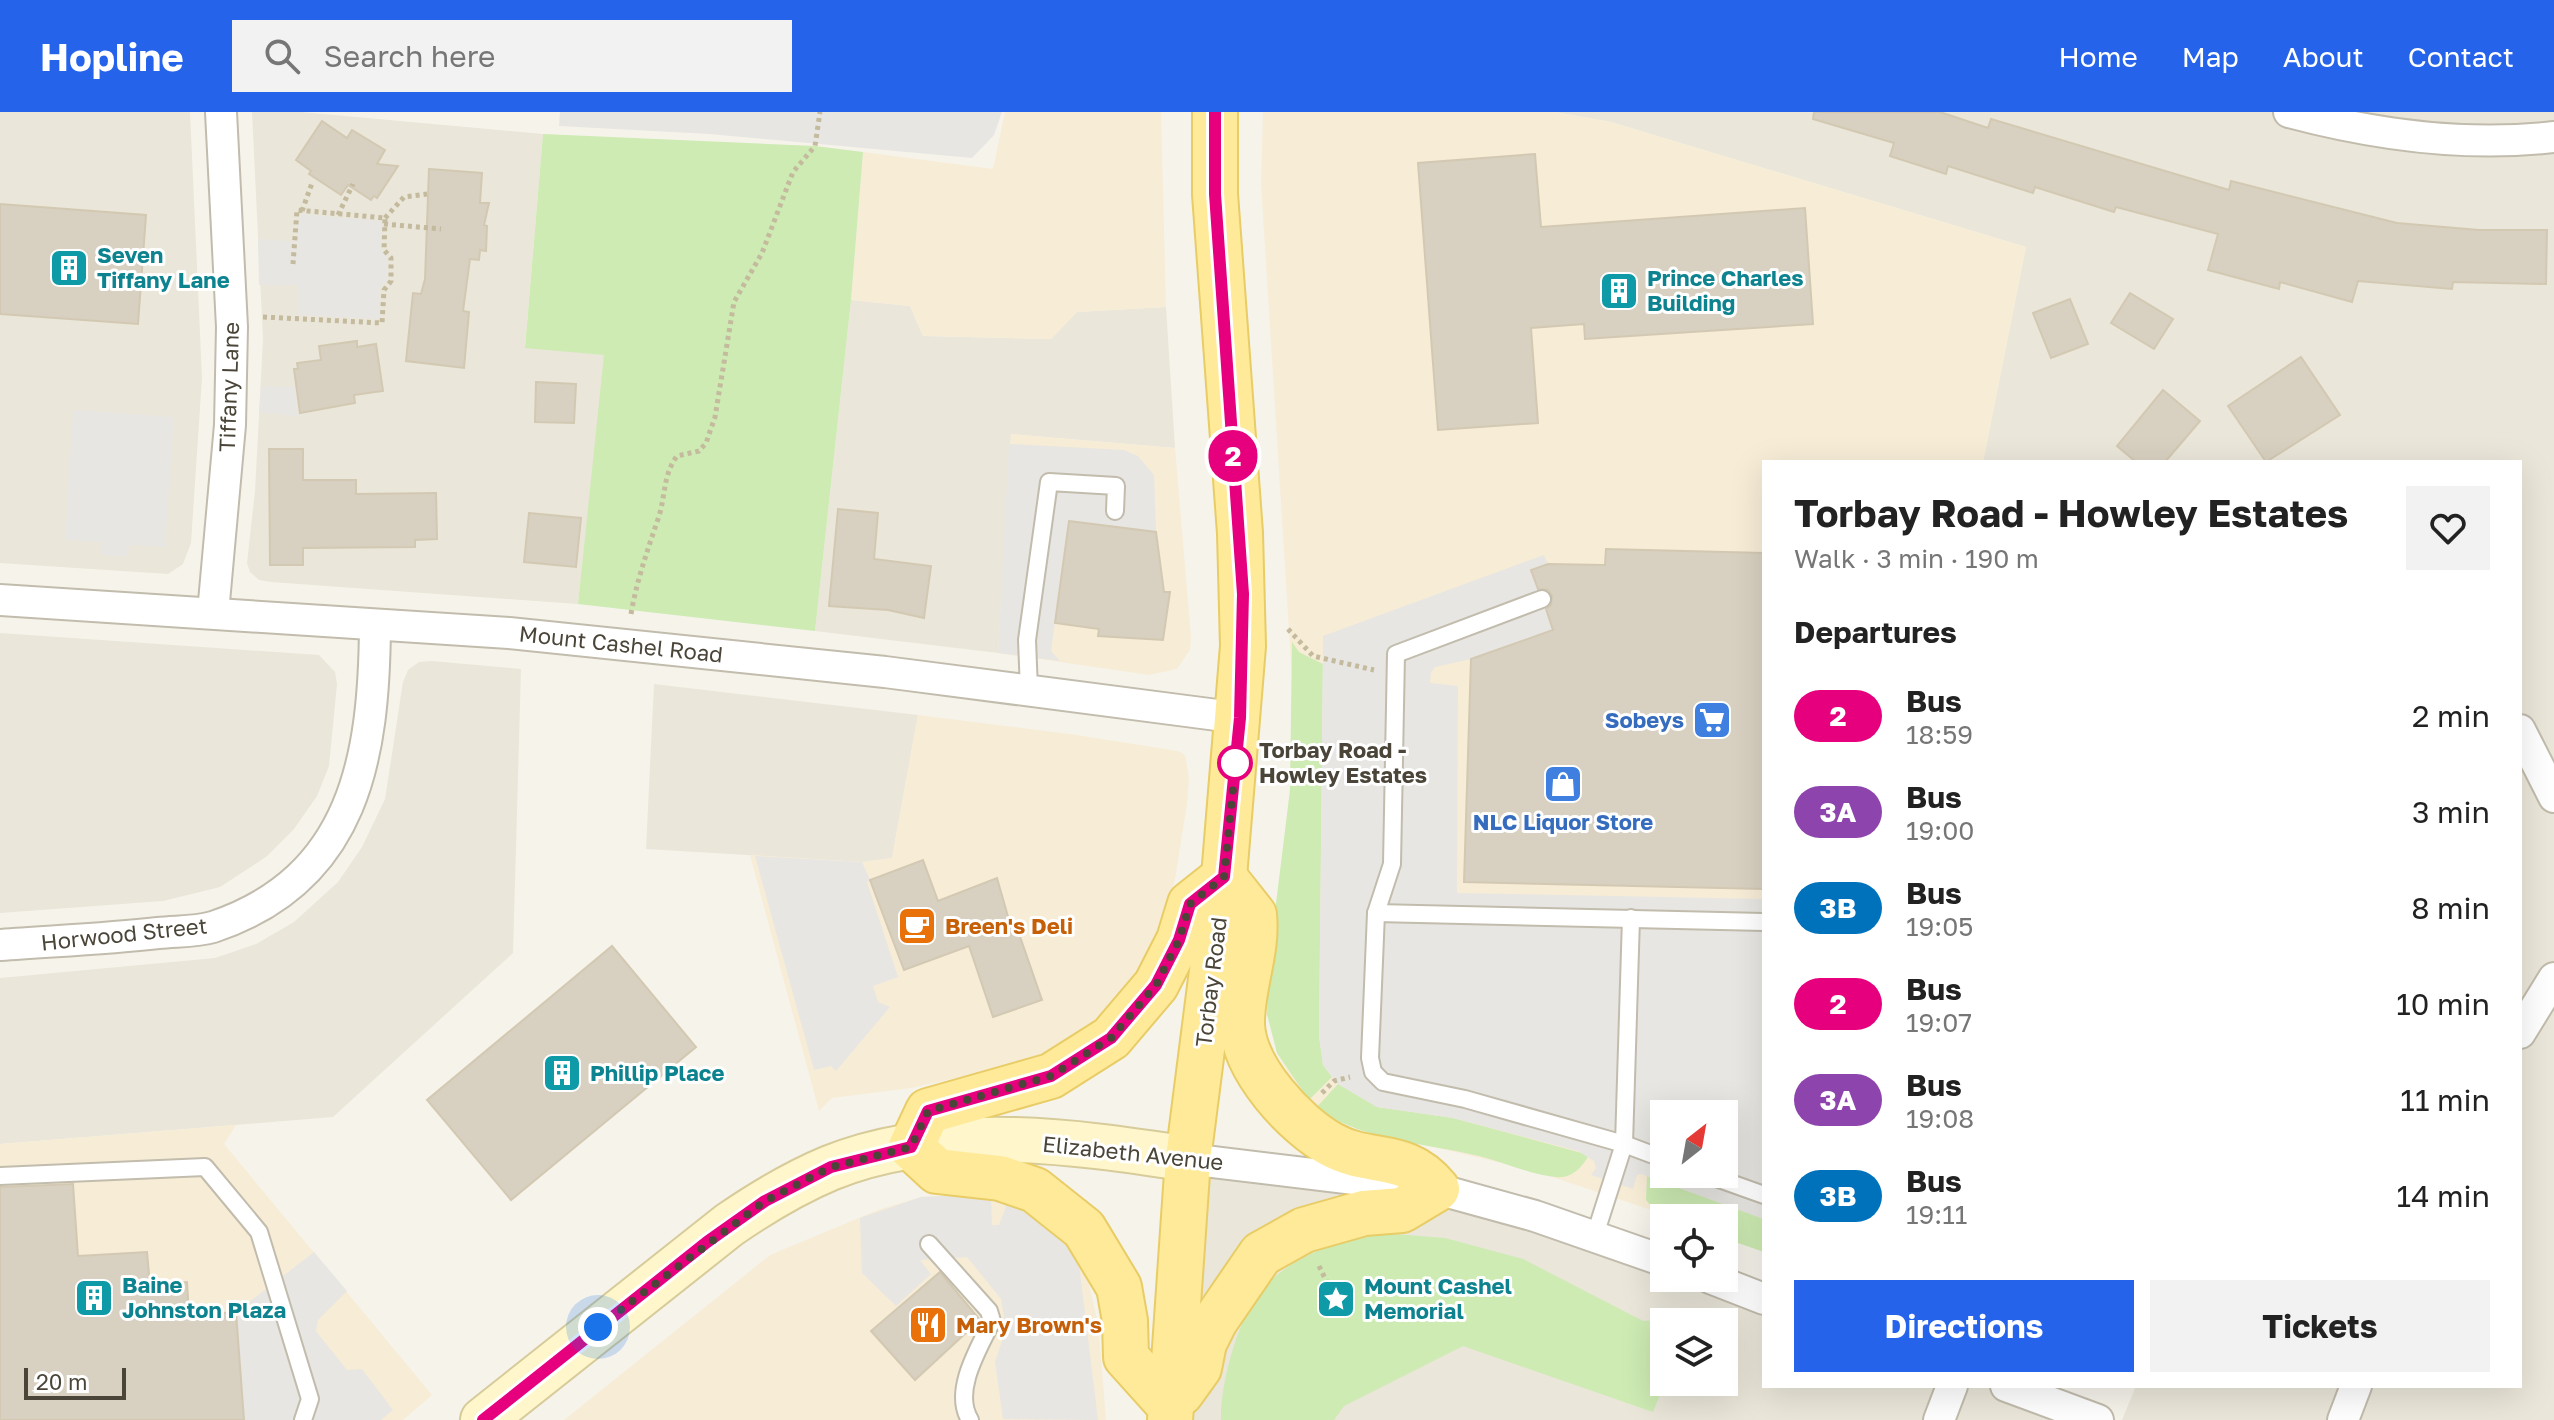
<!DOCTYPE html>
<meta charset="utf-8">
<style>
:root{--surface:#fff;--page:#f2f2f2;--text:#222;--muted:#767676;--accent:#2563eb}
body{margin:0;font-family:"Golos Text",sans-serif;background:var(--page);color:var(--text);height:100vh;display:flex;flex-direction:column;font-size:30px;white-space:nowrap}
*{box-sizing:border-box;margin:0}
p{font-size:26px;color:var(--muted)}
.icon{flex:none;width:44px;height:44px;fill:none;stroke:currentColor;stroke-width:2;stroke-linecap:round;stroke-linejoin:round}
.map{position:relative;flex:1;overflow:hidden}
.panel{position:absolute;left:1762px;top:348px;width:760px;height:928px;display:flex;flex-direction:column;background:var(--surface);border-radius:0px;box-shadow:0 8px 32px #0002}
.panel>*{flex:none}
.badge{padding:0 16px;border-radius:26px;font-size:28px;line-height:52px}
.needle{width:52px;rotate:31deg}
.buttons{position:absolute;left:1650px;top:988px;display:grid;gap:16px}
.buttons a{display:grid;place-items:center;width:88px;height:88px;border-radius:0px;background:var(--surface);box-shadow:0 8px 32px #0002;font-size:40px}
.scale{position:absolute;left:24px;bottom:20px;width:102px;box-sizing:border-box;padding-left:8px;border:4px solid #4a4538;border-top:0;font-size:22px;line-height:28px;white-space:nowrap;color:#4a4538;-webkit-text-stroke:6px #fff;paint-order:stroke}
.you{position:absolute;width:40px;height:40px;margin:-20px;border:6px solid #fff;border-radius:50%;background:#1a73e8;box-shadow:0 0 0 12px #1a73e833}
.map>.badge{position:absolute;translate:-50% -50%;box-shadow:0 0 0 4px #fff}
h2{padding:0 32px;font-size:30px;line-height:72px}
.round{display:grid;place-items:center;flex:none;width:84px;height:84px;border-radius:0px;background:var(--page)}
.overview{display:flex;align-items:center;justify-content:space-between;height:136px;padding:0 32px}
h1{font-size:38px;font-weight:700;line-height:60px}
.action{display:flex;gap:16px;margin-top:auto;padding:16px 32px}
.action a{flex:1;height:92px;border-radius:0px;background:var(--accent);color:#fff;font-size:32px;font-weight:700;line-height:92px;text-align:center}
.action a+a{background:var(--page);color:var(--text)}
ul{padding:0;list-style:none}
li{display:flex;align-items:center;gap:24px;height:96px;padding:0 32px}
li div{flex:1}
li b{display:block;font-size:30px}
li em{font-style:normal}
li .badge{min-width:88px;font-weight:700;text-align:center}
header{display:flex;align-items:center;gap:48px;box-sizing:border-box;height:112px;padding:0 40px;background:var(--accent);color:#fff}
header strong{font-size:38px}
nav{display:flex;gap:44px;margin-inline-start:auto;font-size:28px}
.search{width:560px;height:72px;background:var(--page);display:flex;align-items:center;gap:20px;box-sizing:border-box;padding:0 28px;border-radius:0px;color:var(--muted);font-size:30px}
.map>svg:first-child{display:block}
.residential{fill:#eae6d9;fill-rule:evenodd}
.commercial{fill:#f7ecd6;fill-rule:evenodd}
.green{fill:#cdebb3}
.parking{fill:#e7e6e2;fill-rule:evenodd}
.building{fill:#d8d0c0;stroke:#d3c9b2;stroke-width:2}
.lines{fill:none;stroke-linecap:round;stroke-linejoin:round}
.lane-casing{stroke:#c2bcad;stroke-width:20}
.street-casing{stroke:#c2bcad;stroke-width:34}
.secondary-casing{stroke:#d7cb9a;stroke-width:48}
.primary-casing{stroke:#e8cc66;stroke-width:48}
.path{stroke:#c4ba9d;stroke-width:5;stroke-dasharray:4 4;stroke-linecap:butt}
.lane{stroke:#fff;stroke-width:16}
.street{stroke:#fff;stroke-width:30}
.secondary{stroke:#fff7cb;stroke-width:44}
.primary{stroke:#ffea9a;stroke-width:44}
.line-casing{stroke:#fff;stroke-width:18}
.line{stroke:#e6007e;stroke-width:12}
.walk{stroke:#4a4538;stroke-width:8;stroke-dasharray:0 14.4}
.stop-dot{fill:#fff;stroke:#e6007e;stroke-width:4}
.labels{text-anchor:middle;stroke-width:6;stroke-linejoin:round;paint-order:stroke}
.culture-label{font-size:22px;font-weight:bold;fill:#0d838f;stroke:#fff;text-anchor:start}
.street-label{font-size:22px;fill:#4a4538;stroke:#fff}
.shop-label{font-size:22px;font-weight:bold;fill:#366cbe;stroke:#fff;text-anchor:end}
.stop-label{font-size:22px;font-weight:bold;fill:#4a4538;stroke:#fff;text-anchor:start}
.food-label{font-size:22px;font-weight:bold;fill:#c56008;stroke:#fff;text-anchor:start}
</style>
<header>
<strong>Hopline</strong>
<div class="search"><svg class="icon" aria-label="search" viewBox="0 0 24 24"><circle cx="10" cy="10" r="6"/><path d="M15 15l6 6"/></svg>Search here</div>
<nav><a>Home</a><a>Map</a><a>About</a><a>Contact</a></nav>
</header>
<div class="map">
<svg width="2554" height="1308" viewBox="0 0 2554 1308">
<rect width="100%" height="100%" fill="#f6f3eb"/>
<g class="residential">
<path d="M0 0H190L202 266 191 431 183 452 168 462 0 451Z"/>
<path d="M252 0H301L543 22 525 235 605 243 578 492 271 470 259 468 250 460 247 451 255 379 263 227Z"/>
<path d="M1555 0H2554V1308H2122L2136 1274H2520V350H1983L2026 135 1611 10Z"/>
<path d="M851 188 910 194 923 224 1051 227 1077 200 1166 195 1175 336 1011 322 998 541 815 519Z"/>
<path d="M0 521 319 543 335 560 337 572 329 654 317 684 294 717 266 745 220 775 163 789 0 801Z"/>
<path d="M432 549 521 557 513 841 333 1005 0 1032V866L215 846 256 832 294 810 338 770 362 735 385 687 403 570 408 558 419 550Z"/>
<path d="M654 572 918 603 892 746 862 750 646 737Z"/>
<path d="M1188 1047 1437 1077 1664 1149V1166H1710L1764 1187V1274H2006L2098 1308H1170ZM1664 1210H1724V1270H1664Z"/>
</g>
<g class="commercial">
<path d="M1005 0H1161L1166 195 1077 200 1051 227 923 224 910 194 851 188 863 40 993 57Z"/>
<path d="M1263 0H1555L1611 10 2026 135 1983 350H1764V1140L1724 1126V1106H1675L1534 1059 1355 1016 1316 996 1298 977 1277 941 1267 902 1290 678 1293 582 1261 72ZM1664 1002H1724V1062H1664Z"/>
<path d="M1011 322 1175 336 1191 525 1190 538 1177 557 1149 563 998 541Z"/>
<path d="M918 603 1070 622 1178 639 1185 643 1189 666 1187 692 1175 767 1163 814 1145 855 1095 915 1052 940 1019 952 911 976 832 986 819 999 750 743 862 750 892 746Z"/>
<path d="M236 1013 224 1032 432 1283 403 1308H0V1032Z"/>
<path d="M963 1083 1008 1089 1056 1116 1085 1156 1098 1211 1106 1308H564L770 1143 878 1098 921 1085Z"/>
</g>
<g class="green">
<path d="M543 22 815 34 863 40 851 188 815 519 578 492 604 243 525 236Z"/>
<path d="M1292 530 1299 540 1323 552 1319 924 1323 953 1332 965 1309 988 1277 941 1267 902 1270 840 1290 678Z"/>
<path d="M1338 972 1377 995 1453 1006 1589 1043C1582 1055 1572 1067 1556 1065 1531 1063 1504 1050 1479 1044 1425 1031 1363 1029 1316 996Z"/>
<path d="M1647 1064 1764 1107V1140L1724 1126V1106C1697 1106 1664 1112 1646 1088Z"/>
<path d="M1369 1120 1445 1126 1523 1147 1643 1209 1691 1206 1689 1210H1664L1665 1270 1653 1300 1463 1234 1344 1294 1334 1308H1221C1220 1272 1239 1200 1265 1174 1293 1145 1333 1132 1369 1120Z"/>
</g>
<g class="parking">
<path d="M560 0H1002L994 23 972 46 709 22 559 14Z"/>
<path d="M299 102 381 109V138L388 147 389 166 380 176 379 207 297 203V173H259L258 127 296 130Z"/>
<path d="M261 274 295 275 299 305 259 300Z"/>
<path d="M73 298 174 305 165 435 129 433 128 445 102 443V430L65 428Z"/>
<path d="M1009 332 1124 338 1138 344 1154 363 1156 420 1069 409 1051 539 1060 549 998 541Z"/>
<path d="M1544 443 1548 452 1532 458 1553 518 1471 547 1435 555 1431 561 1430 571 1458 574 1457 781 1764 787V1107L1641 1062 1637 1063 1633 1077 1591 1063 1596 1056 1594 1049 1578 1039 1453 1006 1377 995 1338 972 1323 953 1319 924 1323 524ZM1664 1002H1724V1062H1664Z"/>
<path d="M755 744 862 750 870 768 867 770 898 865 873 874 878 890 890 895 836 959 831 954 814 958Z"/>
<path d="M963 1083 991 1087 992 1113H999L1008 1089 1038 1104 1056 1116 1079 1152 1098 1308 1003 1307 995 1250 1006 1217 1001 1187 967 1145 920 1148 931 1162 896 1194 862 1161 860 1106 921 1085Z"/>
<path d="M314 1140 347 1179 318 1208 316 1219 347 1258 362 1257 393 1298 381 1308H244L236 1200Z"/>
</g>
<g class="building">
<path d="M1814 0H1940L1988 16 1991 7 2229 78 2231 69 2397 111 2479 118H2547L2546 172 2453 170 2452 177 2358 169 2352 190 2280 170 2279 177 2208 158 2218 122 2116 95 2114 100 2035 75 2033 81 1948 54 1946 62 1890 44 1894 31 1813 7Z"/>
<path d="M322 9 347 26 352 18 385 38 377 52 398 54 377 86 374 84 371 88 348 73 341 83 309 62 311 59 296 48Z"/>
<path d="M1535 42 1541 115 1805 96 1813 212 1585 227 1584 212 1531 216 1538 311 1438 318 1418 51Z"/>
<path d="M429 57 482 61 480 91H489L484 113 487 114 486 139 480 138 479 148 470 147 463 199 469 200 464 256 406 249 413 181 421 182 425 167Z"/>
<path d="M0 92 146 103 138 212 0 202Z"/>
<path d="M2130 181 2173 207 2154 237 2111 211Z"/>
<path d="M2070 187 2088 232 2051 246 2033 201Z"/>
<path d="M357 229V235L376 232 383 279 354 283 355 291 300 301 294 257H298L297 251 321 248 319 234Z"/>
<path d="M2301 245 2340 303 2266 350 2228 294Z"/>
<path d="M536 270 576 272 574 311 535 310Z"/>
<path d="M2163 278 2200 309 2165 350H2136L2117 334Z"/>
<path d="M269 337H303V368H356V382L436 381 437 427 415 428V435L303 436V453H270Z"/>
<path d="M838 397 878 401 874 447 931 454 924 506 888 498 829 494Z"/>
<path d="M529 401 581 406 576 455 524 450Z"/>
<path d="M1069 409 1156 420 1164 480H1170L1163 528 1098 524 1099 517 1055 511Z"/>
<path d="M1606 437 1764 441V777L1464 770 1471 547 1553 518 1546 497 1551 493 1552 484 1548 478 1538 477 1531 458 1548 452 1605 453Z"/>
<path d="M923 748 938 789 997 766 1011 815 1016 813 1042 888 993 905 969 834 904 858 870 768Z"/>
<path d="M612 834 696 935 511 1088 427 988Z"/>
<path d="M73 1072 78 1144 147 1140 150 1173 187 1170 189 1203 236 1200 244 1308H0V1075Z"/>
<path d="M940 1160 980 1208 915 1268 871 1219Z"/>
</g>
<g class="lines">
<defs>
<g id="lane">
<path d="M1542 487 1396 542 1392 752 1376 801 1370 946 1373 960 1383 970 1465 987 1624 1032 1664 1047"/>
<path d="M1029 578 1027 528 1049 370 1116 374 1115 399"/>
<path d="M1376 801 1764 810"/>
<path d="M1705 1062 1764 1083"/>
<path d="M0 1064 205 1055 259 1120 310 1287 303 1308"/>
<path d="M1595 1123 1624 1032 1631 806"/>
<path d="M929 1132 989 1199 992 1209C979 1236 952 1279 970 1308"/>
</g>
<g id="street">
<path d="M2289 0C2375 23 2466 35 2554 25"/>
<path d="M0 488 509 521 885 560 1240 606"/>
<path d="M213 501 230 313 232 215 221 0"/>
<path d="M2520 618 2554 685"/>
<path d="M0 833C53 829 106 827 158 821 176 819 196 820 213 815 356 767 374 644 375 513"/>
<path d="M2520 921 2554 866"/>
<path d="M1188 1047 1437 1077 1535 1104 1664 1149"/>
<path d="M1710 1166 1764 1187"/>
<path d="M2006 1274 2098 1308"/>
<path d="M1939 1308 1952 1274"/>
<path d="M2343 1308 2356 1274"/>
</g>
<path id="secondary" d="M483 1308 729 1113C761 1091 794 1071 830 1056 942 1011 1073 1029 1188 1047"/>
<g id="primary">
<path d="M1181 1281 1199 1256 1204 1231 1215 1209 1261 1142 1304 1118 1364 1101 1402 1098 1437 1077C1406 1038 1371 1054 1332 1033 1295 1013 1244 957 1242 913 1241 877 1258 839 1254 803L1224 765"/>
<path d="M1171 1295 1126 1245 1125 1209 1119 1175 1084 1117 1035 1078 1000 1066 937 1059 911 1035 928 999 1051 964 1111 926 1156 873 1179 828 1190 792 1224 765"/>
<path d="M1170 1308 1188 1047 1224 765 1243 534 1240 421 1215 82V0"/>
</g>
</defs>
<use href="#lane" class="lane-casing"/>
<use href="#street" class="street-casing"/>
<use href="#secondary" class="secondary-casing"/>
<use href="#primary" class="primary-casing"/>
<g class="path">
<path d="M302 99 312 71"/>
<path d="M338 103 353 72"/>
<path d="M385 106 404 85 427 82"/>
<path d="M384 112 441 117"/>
<path d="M263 205 382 211 384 178 391 169V146L384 138 385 106 297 98 293 152"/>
<path d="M631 502C637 467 648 437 659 404 666 381 663 363 677 344L699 339 706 331 715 305 734 190 762 141 793 60 815 34 820 0"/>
<path d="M1288 517 1313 544 1374 558"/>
<path d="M1322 981 1334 969 1350 965"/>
<path d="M1319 1154 1336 1189"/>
</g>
<use href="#lane" class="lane"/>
<use href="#street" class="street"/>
<use href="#secondary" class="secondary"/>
<use href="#primary" class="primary"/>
</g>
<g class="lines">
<defs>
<path id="line" d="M483 1308 707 1130 765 1089 831 1055 911 1035 928 999 1051 964 1111 926 1156 873 1179 828 1190 792 1224 765 1240 606 1243 482 1215 82V0"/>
</defs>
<use href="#line" class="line-casing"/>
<use href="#line" class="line"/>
<path class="walk" d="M598 1215 765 1089 831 1055 911 1035 928 999 1051 964 1111 926 1156 873 1179 828 1190 792 1224 765 1237 638 1235 651"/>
</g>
<defs>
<symbol id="building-square" viewBox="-11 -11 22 22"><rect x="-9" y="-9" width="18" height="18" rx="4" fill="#0f9aa8" stroke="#fff"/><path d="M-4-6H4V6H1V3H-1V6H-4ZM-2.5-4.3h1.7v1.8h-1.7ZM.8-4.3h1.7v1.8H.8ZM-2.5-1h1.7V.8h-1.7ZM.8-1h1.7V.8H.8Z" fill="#fff"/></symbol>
<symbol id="supermarket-square" viewBox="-11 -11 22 22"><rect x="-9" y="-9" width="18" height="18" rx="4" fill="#3f7fe0" stroke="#fff"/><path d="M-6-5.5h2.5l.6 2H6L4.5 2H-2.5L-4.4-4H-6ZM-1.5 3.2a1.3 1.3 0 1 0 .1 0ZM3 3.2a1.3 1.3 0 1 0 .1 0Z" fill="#fff"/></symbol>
<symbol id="shop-square" viewBox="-11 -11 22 22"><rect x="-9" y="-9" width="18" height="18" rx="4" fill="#3f7fe0" stroke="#fff"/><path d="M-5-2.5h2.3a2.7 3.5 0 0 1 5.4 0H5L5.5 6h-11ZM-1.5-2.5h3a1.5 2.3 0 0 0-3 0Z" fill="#fff"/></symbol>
<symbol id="cafe-square" viewBox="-11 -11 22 22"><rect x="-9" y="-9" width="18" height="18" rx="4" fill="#e8710a" stroke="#fff"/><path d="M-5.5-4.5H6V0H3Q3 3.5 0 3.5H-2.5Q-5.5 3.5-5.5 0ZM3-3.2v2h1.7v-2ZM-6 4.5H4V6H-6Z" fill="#fff"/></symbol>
<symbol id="sight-square" viewBox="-11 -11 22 22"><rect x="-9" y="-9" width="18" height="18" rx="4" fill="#0f9aa8" stroke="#fff"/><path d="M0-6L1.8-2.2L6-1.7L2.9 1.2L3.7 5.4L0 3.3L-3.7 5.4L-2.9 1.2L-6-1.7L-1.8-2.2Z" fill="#fff"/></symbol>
<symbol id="restaurant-square" viewBox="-11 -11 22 22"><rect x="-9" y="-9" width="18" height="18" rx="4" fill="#e8710a" stroke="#fff"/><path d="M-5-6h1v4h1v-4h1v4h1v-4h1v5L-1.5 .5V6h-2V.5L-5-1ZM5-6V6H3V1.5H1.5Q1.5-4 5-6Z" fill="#fff"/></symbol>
</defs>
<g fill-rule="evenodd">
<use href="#building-square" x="47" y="134" width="44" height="44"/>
<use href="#building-square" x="1597" y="157" width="44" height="44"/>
<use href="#supermarket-square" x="1690" y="586" width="44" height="44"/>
<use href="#shop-square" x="1541" y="650" width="44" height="44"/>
<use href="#cafe-square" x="895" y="792" width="44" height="44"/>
<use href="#building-square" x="540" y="939" width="44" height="44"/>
<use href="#building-square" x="72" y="1164" width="44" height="44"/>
<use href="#sight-square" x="1314" y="1165" width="44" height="44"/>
<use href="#restaurant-square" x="906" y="1191" width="44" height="44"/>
</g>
<circle class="stop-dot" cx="1235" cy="651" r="16"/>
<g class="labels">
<g class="culture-label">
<text x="97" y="151">Seven<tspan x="97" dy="25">Tiffany Lane</tspan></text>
<text x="1647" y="174">Prince Charles<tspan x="1647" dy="25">Building</tspan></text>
<text x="590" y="969">Phillip Place</text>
<text x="122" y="1181">Baine<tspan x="122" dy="25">Johnston Plaza</tspan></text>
<text x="1364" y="1182">Mount Cashel<tspan x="1364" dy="25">Memorial</tspan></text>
</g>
<g class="street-label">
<text transform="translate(229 275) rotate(-88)" y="8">Tiffany Lane</text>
<text transform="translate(621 532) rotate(6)" y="8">Mount Cashel Road</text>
<text transform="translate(124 822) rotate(-6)" y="8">Horwood Street</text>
<text transform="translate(1211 870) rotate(-83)" y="8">Torbay Road</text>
<text transform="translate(1133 1041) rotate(6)" y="8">Elizabeth Avenue</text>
</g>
<g class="shop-label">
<text x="1684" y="616">Sobeys</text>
<text x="1563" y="718" text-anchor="middle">NLC Liquor Store</text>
</g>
<g class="stop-label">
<text x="1259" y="646">Torbay Road -<tspan x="1259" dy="25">Howley Estates</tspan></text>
</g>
<g class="food-label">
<text x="945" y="822">Breen's Deli</text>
<text x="956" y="1221">Mary Brown's</text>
</g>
</g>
</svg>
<div class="buttons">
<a><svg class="needle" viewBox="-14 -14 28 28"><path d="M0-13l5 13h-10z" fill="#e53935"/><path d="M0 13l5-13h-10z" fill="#767676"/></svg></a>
<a><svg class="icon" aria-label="locate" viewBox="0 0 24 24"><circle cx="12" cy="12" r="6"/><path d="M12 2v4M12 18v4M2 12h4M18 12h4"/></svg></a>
<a><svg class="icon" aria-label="layers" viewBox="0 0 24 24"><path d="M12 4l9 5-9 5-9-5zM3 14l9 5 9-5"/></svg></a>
</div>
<div class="scale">20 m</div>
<div class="you" style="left:598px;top:1215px"></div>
<b class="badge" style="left:1233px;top:344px;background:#e6007e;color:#fff">2</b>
<section class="panel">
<div class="overview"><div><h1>Torbay Road - Howley Estates</h1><p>Walk · 3 min · 190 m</p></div><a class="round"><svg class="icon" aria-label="heart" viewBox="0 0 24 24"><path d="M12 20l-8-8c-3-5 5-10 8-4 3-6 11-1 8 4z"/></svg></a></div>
<h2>Departures</h2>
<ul>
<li><span class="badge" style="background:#e6007e;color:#fff">2</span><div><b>Bus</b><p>18:59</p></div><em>2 min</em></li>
<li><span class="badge" style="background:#8e44ad;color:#fff">3A</span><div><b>Bus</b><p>19:00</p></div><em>3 min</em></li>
<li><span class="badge" style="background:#0072bc;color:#fff">3B</span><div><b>Bus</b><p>19:05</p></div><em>8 min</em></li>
<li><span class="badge" style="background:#e6007e;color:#fff">2</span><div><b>Bus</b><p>19:07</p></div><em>10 min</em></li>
<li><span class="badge" style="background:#8e44ad;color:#fff">3A</span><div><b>Bus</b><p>19:08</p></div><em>11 min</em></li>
<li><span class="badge" style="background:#0072bc;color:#fff">3B</span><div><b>Bus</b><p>19:11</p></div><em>14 min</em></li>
</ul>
<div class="action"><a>Directions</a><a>Tickets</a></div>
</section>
</div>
